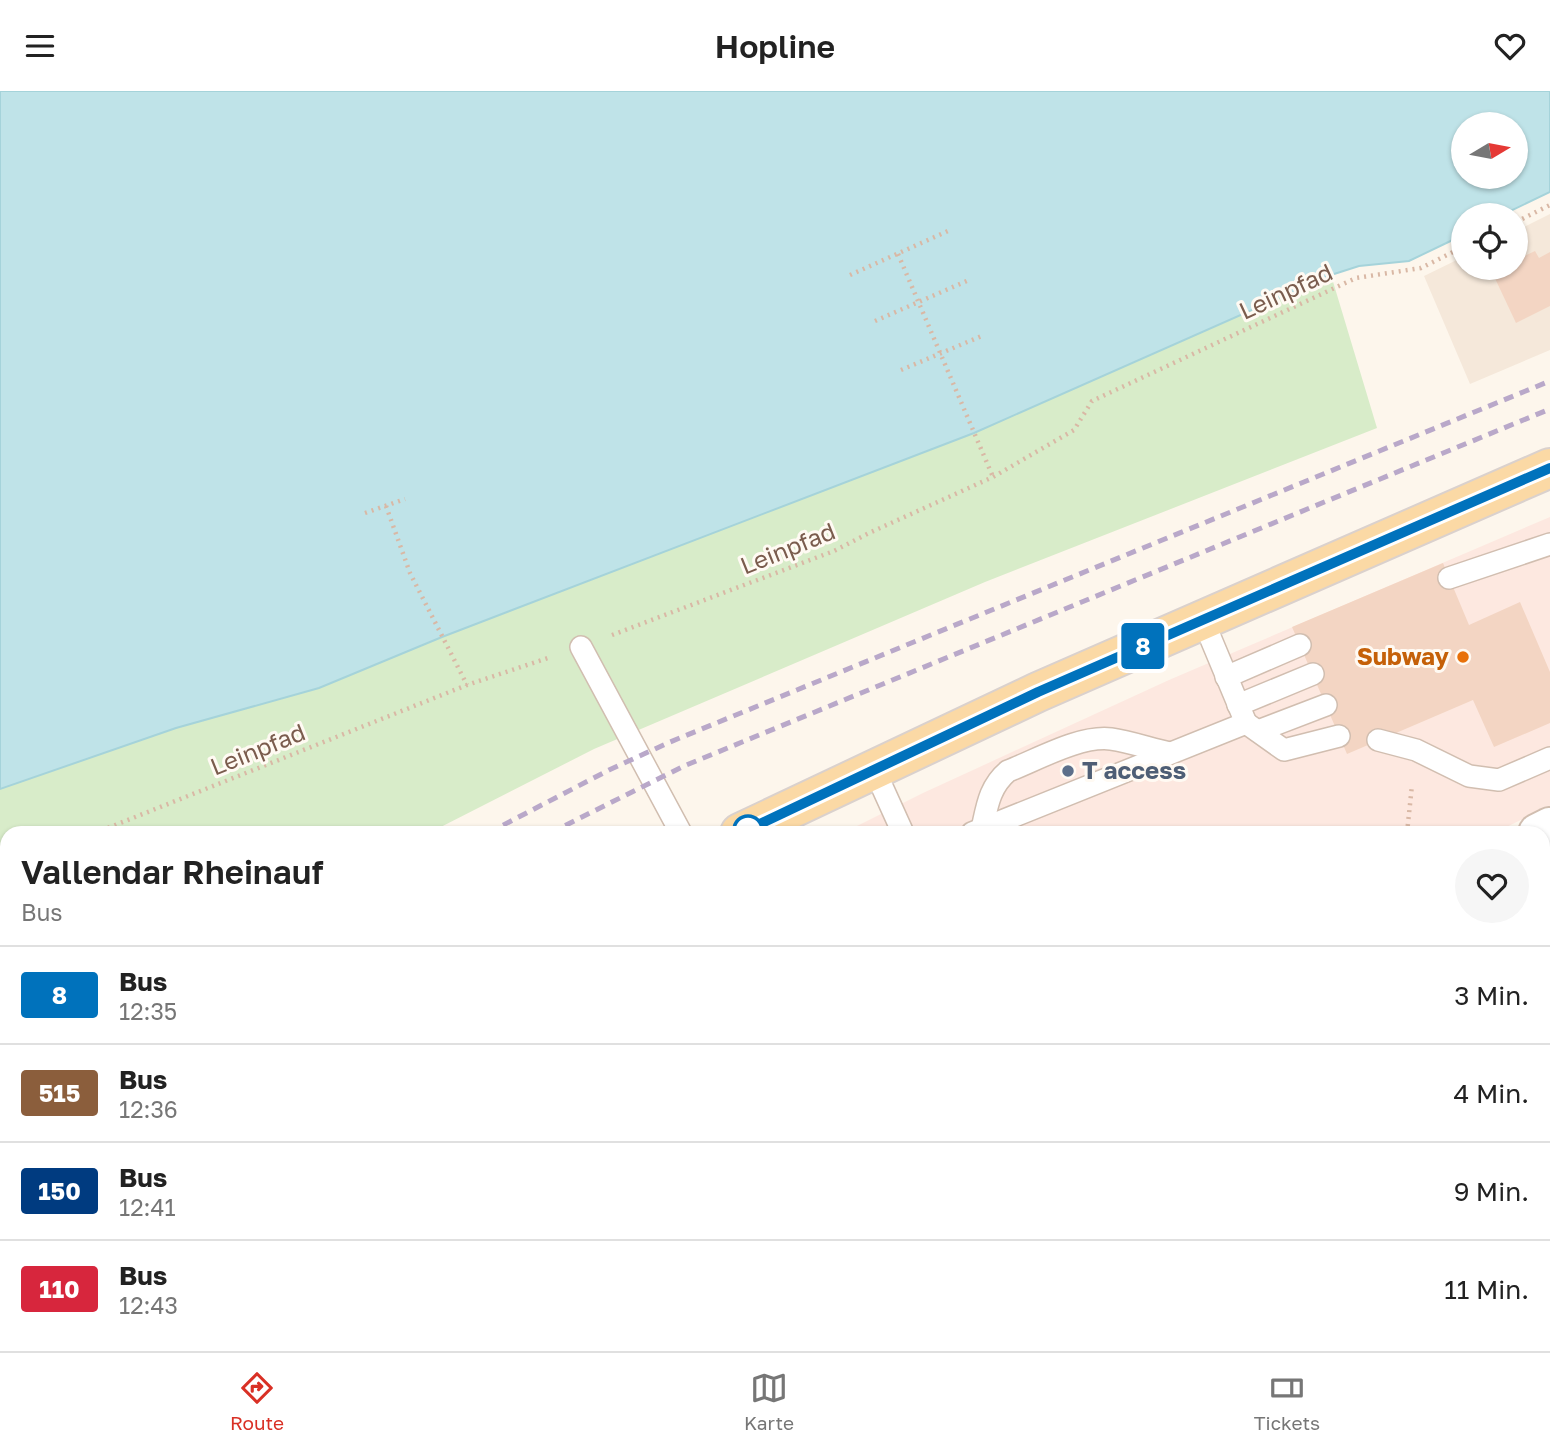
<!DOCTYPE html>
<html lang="de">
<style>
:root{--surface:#fff;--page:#f6f6f6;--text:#222;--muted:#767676;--line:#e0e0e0;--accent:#d93025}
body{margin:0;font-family:"Golos Text",sans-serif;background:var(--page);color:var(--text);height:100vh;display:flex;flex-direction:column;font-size:26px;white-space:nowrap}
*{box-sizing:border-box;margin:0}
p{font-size:23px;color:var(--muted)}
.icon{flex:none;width:38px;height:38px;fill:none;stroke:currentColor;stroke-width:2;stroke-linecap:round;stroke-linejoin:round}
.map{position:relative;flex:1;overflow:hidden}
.drawer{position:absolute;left:0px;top:735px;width:1550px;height:525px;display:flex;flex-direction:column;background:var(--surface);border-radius:21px 21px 0 0;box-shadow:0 2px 5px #0004}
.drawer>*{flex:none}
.badge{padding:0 14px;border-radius:5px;font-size:24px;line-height:46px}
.needle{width:46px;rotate:80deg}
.tools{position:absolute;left:1451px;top:21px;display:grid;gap:14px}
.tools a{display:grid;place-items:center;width:77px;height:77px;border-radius:50%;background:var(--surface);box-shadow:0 2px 5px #0004;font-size:35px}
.map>.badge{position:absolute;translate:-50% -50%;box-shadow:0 0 0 4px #fff}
.round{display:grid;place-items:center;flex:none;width:74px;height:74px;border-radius:37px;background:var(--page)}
.overview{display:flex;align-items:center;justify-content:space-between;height:119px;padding:0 21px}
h1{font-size:33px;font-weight:600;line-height:52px}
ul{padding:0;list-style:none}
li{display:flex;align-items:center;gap:21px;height:98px;padding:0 21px;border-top:2px solid var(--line)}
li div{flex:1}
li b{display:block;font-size:26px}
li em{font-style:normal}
li .badge{min-width:77px;font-weight:700;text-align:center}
header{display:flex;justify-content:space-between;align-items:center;height:91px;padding:0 21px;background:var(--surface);font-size:32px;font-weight:600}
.tabs{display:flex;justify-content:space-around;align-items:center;height:98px;border-top:2px solid var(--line);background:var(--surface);font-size:19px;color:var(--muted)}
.tabs a{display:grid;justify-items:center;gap:4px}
.tabs .active{color:var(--accent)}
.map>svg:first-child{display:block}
.residential{fill:#f5e8da}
.commercial{fill:#fde8e0}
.green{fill:#d8ecc9}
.water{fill:#bfe3e8;stroke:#a5d3da;stroke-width:2;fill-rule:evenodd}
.building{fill:#f3d5c3}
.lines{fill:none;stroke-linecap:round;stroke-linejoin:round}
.service-casing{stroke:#d1beb0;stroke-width:24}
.minor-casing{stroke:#d1beb0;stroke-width:42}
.primary-casing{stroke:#dad1cd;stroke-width:42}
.path{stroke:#d9b8a5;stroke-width:4.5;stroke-dasharray:2 5;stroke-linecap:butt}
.service{stroke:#fff;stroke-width:21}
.minor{stroke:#fff;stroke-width:38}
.primary{stroke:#fbd9a5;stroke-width:38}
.rail{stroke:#b9a8c9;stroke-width:5;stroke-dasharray:10 7;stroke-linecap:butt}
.line-casing{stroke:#fff;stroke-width:16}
.line{stroke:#0072bc;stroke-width:10}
.food-dot{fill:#e8710a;stroke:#fffaf3;stroke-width:2.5}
.service-dot{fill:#5c6f8a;stroke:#fffaf3;stroke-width:2.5}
.stop-dot{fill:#fff;stroke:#0072bc;stroke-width:3.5}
.labels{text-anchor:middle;stroke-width:6;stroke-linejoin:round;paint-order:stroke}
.street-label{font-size:24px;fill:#7a5c4d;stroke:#fffaf3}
.food-label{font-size:24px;font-weight:bold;fill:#c56008;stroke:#fffaf3;text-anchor:end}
.service-label{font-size:24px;font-weight:bold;fill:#4e5e75;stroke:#fffaf3;text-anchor:start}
</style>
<header><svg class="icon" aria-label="menu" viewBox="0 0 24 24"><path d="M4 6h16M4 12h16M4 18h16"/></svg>Hopline<svg class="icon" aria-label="heart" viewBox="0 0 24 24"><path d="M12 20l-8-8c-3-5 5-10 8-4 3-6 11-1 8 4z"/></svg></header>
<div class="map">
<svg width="1550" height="1260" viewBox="0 0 1550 1260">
<rect width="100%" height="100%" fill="#fdf6ec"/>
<g class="residential">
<path d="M1550 123V259L1470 293 1424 185 1463 166V177H1516V140Z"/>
<path d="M1550 757V985L1544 987V759Z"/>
<path d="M7 1181V1253H789L792 1260H0V1185Z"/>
<path d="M1096 1253H1166L1153 1260H1099Z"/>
</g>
<path class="commercial" d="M1550 426V715L1494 742H843L923 702 1169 589Z"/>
<g class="green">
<path d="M1331 184 1377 337 985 491 594 658 429 742H7V958L0 961V698L176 637 319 597 442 546 974 342Z"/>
<path d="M1550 985V1260H1153L1166 1253H1544V987Z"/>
<path d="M789 1253H956L958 1255 962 1253H1096L1099 1260H792Z"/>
</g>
<path class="water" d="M0 0H1550V101L1502 124H1463V144L1409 170 1359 175 1331 184 974 342 442 546 319 597 176 637 0 698ZM1463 33H1516V86H1463Z"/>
<g class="building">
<path d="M1535 160 1539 167 1550 161V215L1516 232 1492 181 1501 177H1516V169Z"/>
<path d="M1443 472 1469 534 1520 511 1550 581V632L1494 656 1473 609 1347 663 1292 536Z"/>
<path d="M1550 800V884L1544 870V803Z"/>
<path d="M7 1224V1253H113L116 1260H0V1228Z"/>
<path d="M613 1253H660L663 1260H617Z"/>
</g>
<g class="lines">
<defs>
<g id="service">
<path d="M1449 487 1550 453"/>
<path d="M581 556 681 742"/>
<path d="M1226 586 1300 554"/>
<path d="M1238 614 1313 583"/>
<path d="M1246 632 1284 659 1339 645"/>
<path d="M1258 640 1326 614"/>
<path d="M1378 649 1416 659 1469 685 1499 689 1550 667"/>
<path d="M874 678 903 742"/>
<path d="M982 738C987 716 989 696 1008 680 1037 669 1080 644 1111 648 1131 651 1151 658 1170 662"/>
<path d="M972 742 1246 632 1203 529"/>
</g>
<path id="minor" d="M1538 742 1550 736"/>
<g id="primary">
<path d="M740 742 1038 601 1550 377"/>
<path d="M0 1126 7 1122"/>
</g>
</defs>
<use href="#service" class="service-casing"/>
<use href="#minor" class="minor-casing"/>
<use href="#primary" class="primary-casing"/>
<g class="path">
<path d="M1516 131 1550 114"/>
<path d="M898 163 993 386"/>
<path d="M850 184 948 140"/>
<path d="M875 230 969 189"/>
<path d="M901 279 984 244"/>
<path d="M386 415 410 482 467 594"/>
<path d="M365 422 405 408"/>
<path d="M612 544 834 460 869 442 993 386 1074 339 1092 310 1356 187 1421 177 1463 156"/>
<path d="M95 742 467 594 551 566"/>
<path d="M1407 742 1412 694"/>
<path d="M0 780 7 777"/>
</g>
<use href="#service" class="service"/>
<use href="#minor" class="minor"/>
<use href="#primary" class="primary"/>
<g class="rail">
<path d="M488 742 609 679 670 651 1550 290"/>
<path d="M550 742 684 675 1550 318"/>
<path d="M0 1000 7 996"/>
<path d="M0 1032 7 1028"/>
</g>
</g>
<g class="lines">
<defs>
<path id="line" d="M741 742 1038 601 1550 377"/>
</defs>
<use href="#line" class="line-casing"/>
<use href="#line" class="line"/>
</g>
<circle class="food-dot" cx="1463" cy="566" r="7"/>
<circle class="service-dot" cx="1068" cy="680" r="7"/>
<circle class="stop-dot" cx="748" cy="739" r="14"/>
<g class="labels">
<g class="street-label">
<text transform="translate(1286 201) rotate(-25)" y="8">Leinpfad</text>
<text transform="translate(788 458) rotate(-22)" y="8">Leinpfad</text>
<text transform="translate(258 659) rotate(-22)" y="8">Leinpfad</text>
</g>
<g class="food-label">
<text x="1449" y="574">Subway</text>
</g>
<g class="service-label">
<text x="1082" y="688">T access</text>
</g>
</g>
</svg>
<div class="tools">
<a><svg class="needle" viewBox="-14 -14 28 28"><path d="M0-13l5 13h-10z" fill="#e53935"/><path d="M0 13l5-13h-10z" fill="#767676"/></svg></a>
<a><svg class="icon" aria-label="locate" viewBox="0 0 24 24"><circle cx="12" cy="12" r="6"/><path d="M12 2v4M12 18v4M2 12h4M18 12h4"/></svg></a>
</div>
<b class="badge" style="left:1143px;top:555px;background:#0072bc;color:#fff">8</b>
<section class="drawer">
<div class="overview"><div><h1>Vallendar Rheinauf</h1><p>Bus</p></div><a class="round"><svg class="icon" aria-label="heart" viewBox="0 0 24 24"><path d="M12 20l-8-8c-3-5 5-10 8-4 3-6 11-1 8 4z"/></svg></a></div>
<ul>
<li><span class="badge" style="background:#0072bc;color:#fff">8</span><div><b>Bus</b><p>12:35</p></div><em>3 Min.</em></li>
<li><span class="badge" style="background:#8b5e3c;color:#fff">515</span><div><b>Bus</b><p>12:36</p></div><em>4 Min.</em></li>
<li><span class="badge" style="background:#003b80;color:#fff">150</span><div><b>Bus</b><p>12:41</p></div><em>9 Min.</em></li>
<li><span class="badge" style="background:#d7263d;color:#fff">110</span><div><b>Bus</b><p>12:43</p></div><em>11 Min.</em></li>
</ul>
</section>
</div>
<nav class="tabs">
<a class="active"><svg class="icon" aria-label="directions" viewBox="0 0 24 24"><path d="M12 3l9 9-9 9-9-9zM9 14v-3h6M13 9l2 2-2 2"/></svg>Route</a>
<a><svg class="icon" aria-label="map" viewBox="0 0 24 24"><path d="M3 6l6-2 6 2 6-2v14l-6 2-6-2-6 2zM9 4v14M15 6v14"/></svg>Karte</a>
<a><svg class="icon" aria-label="tickets" viewBox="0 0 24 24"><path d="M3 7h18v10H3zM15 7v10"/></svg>Tickets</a>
</nav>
